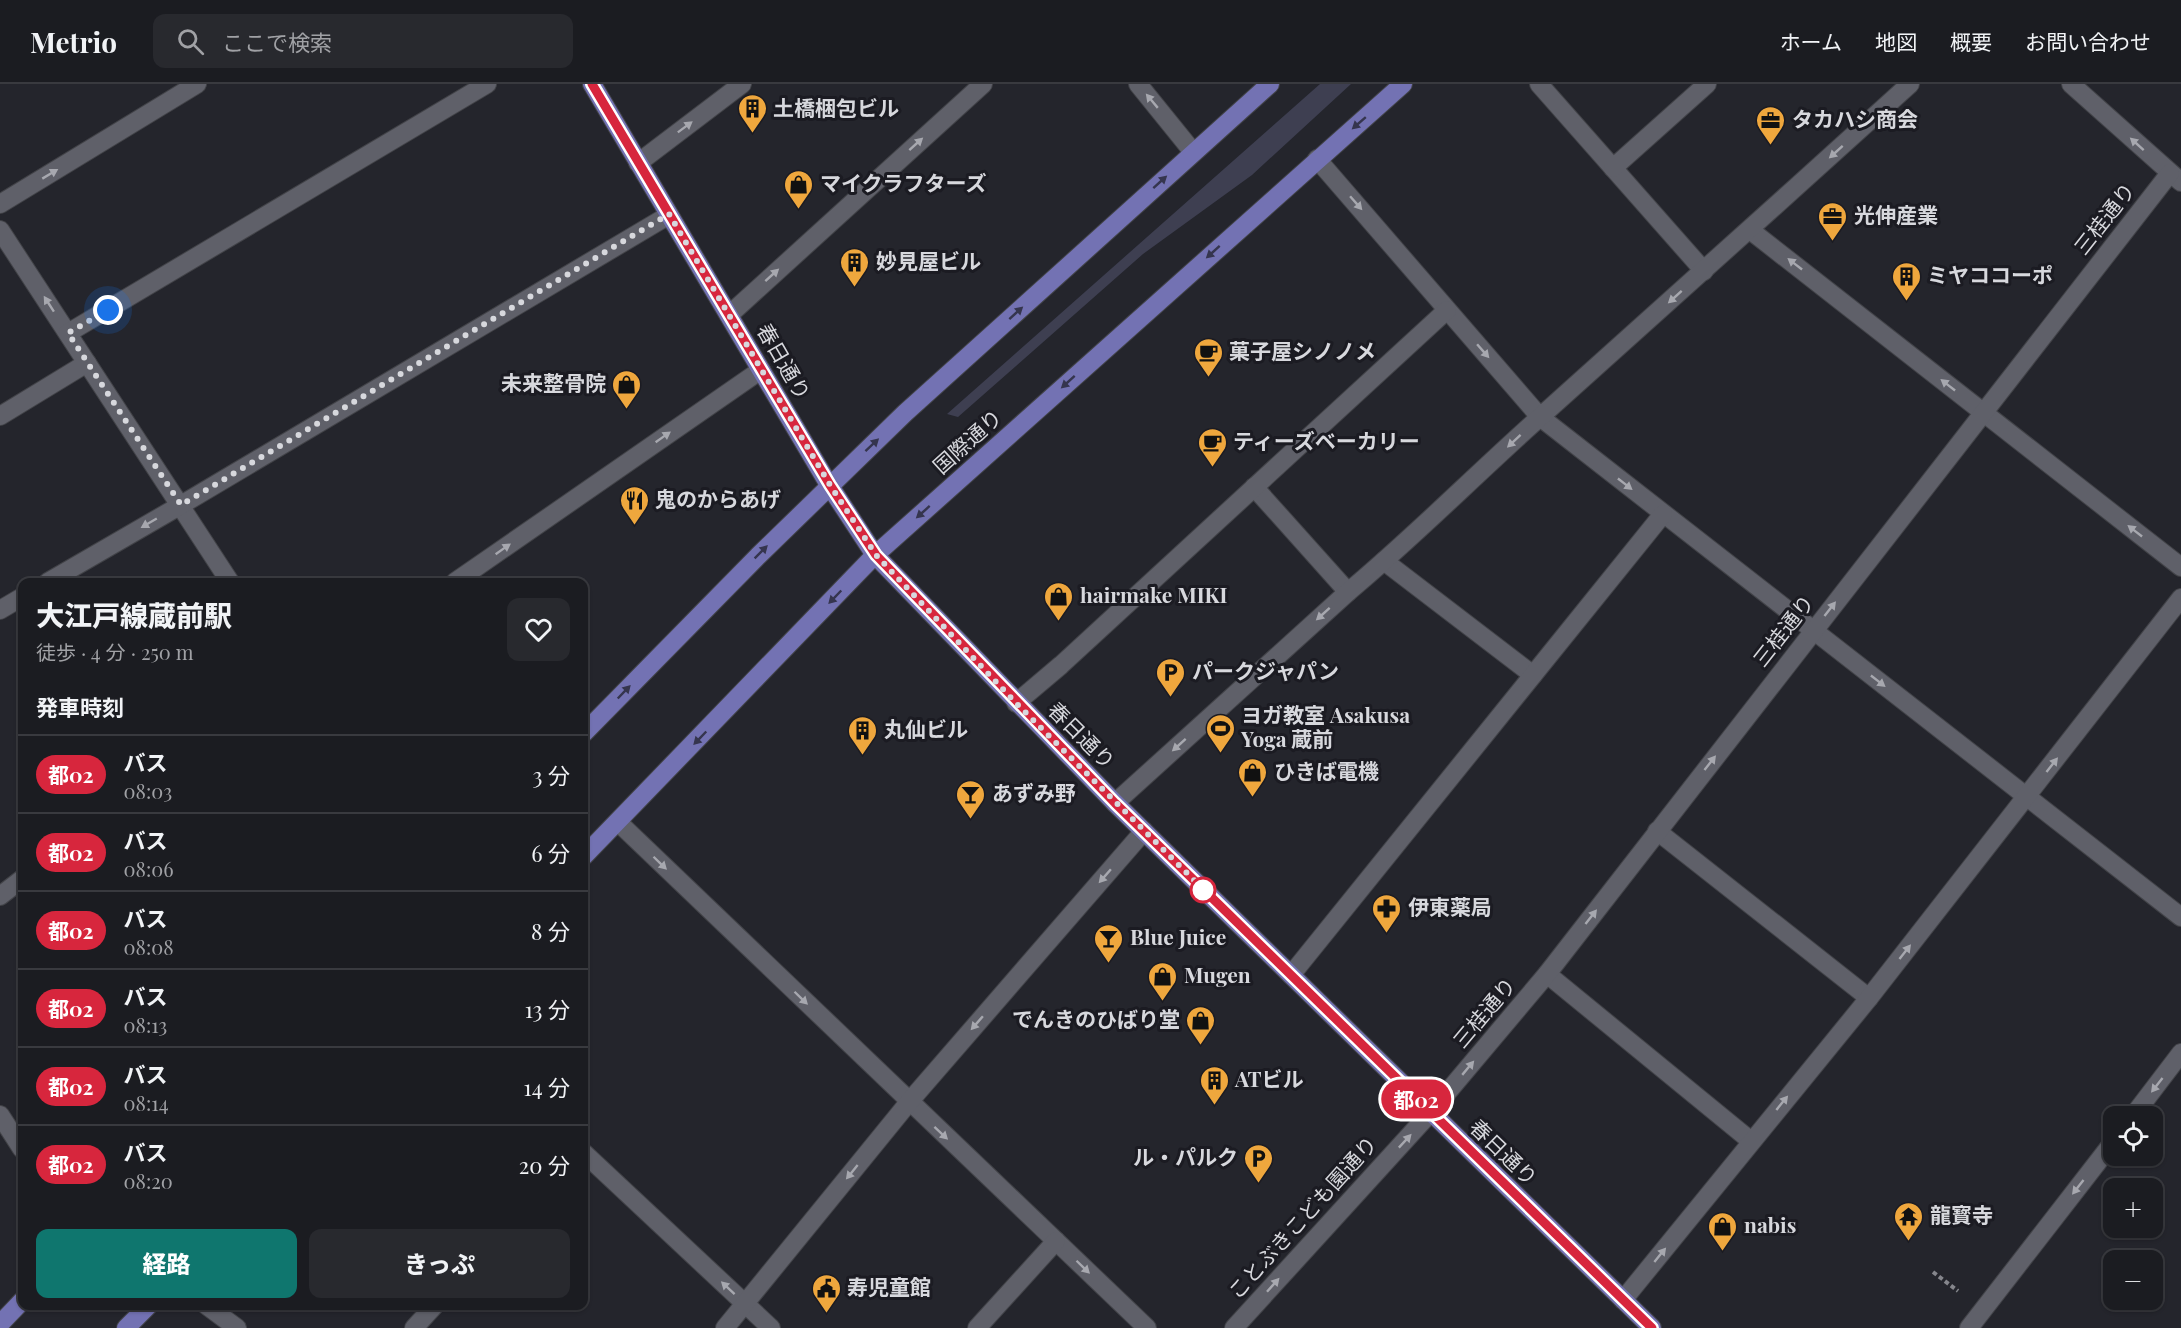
<!DOCTYPE html>
<html lang="ja">
<meta charset="utf-8">
<style>
:root{--surface:#1b1c21;--page:#28292e;--text:#f1f3f6;--muted:#a0a1a5;--line:#393a3f;--accent:#0f766e}
body{margin:0;font-family:"Playfair Display","Noto Sans JP",serif;background:var(--page);color:var(--text);height:100vh;display:flex;flex-direction:column;font-size:22px;white-space:nowrap}
*{box-sizing:border-box;margin:0}
p{font-size:20px;color:var(--muted)}
.icon{flex:none;width:33px;height:33px;fill:none;stroke:currentColor;stroke-width:2;stroke-linecap:round;stroke-linejoin:round}
.map{position:relative;flex:1;overflow:hidden}
.side{position:absolute;left:18px;top:494px;width:570px;height:732px;display:flex;flex-direction:column;background:var(--surface);border-radius:12px;box-shadow:0 2px 4px #0004,0 0 0 2px var(--line)}
.side>*{flex:none}
.badge{padding:0 12px;border-radius:20px;font-size:21px;line-height:39px}
.tools{position:absolute;left:2103px;top:1022px;display:grid;gap:12px}
.tools a{display:grid;place-items:center;width:60px;height:60px;border-radius:12px;background:var(--surface);box-shadow:0 2px 4px #0004,0 0 0 2px var(--line);font-size:30px}
.you{position:absolute;width:30px;height:30px;margin:-15px;border:4px solid #fff;border-radius:50%;background:#1a73e8;box-shadow:0 0 0 9px #1a73e833}
.map>.badge{position:absolute;translate:-50% -50%;box-shadow:0 0 0 3px #fff}
h2{padding:0 18px;font-size:22px;line-height:54px}
.round{display:grid;place-items:center;flex:none;width:63px;height:63px;border-radius:12px;background:var(--page)}
.head{display:flex;align-items:center;justify-content:space-between;height:102px;padding:0 18px}
h1{font-size:28px;font-weight:800;line-height:45px}
.primary-button{display:flex;gap:12px;margin-top:auto;padding:12px 18px}
.primary-button a{flex:1;height:69px;border-radius:12px;background:var(--accent);color:#fff;font-size:24px;font-weight:800;line-height:69px;text-align:center}
.primary-button a+a{background:var(--page);color:var(--text)}
ul{padding:0;list-style:none}
li{display:flex;align-items:center;gap:18px;height:78px;padding:0 18px;border-top:2px solid var(--line)}
li div{flex:1}
li b{display:block;font-size:22px}
li em{font-style:normal}
li .badge{min-width:66px;font-weight:700;text-align:center}
header{display:flex;align-items:center;gap:36px;box-sizing:border-box;height:84px;padding:0 30px;background:var(--surface);border-bottom:2px solid var(--line)}
header strong{font-size:28px}
nav{display:flex;gap:33px;margin-inline-start:auto;font-size:21px}
.search{width:420px;height:54px;background:var(--page);display:flex;align-items:center;gap:15px;box-sizing:border-box;padding:0 21px;border-radius:12px;color:var(--muted);font-size:22px}
.map>svg:first-child{display:block}
.green{fill:#3e3f51}
.lines{fill:none;stroke-linecap:round;stroke-linejoin:round}
.minor-casing{stroke:#424348;stroke-width:20}
.major-casing{stroke:#424348;stroke-width:20}
.path{stroke:#85868c;stroke-width:4;stroke-dasharray:4.5 3;stroke-linecap:butt}
.minor{stroke:#5f6069;stroke-width:18}
.major{stroke:#7372b3;stroke-width:18}
.oneway{fill:#a7a8af}
.oneway2{fill:#35354e}
.line-casing{stroke:#fff;stroke-width:14}
.line{stroke:#d7263d;stroke-width:9}
.walk{stroke:#d7d8dd;stroke-width:6;stroke-dasharray:0 10.8}
.stop-dot{fill:#fff;stroke:#d7263d;stroke-width:3}
.labels{text-anchor:middle;stroke-width:6;stroke-linejoin:round;paint-order:stroke}
.poi-label{font-size:21px;font-weight:bold;fill:#d7d8dd;stroke:#1b1b22;text-anchor:start}
.street-label{font-size:21px;fill:#d7d8dd;stroke:#1b1b22}
</style>
<header>
<strong>Metrio</strong>
<div class="search"><svg class="icon" aria-label="search" viewBox="0 0 24 24"><circle cx="10" cy="10" r="6"/><path d="M15 15l6 6"/></svg>ここで検索</div>
<nav><a>ホーム</a><a>地図</a><a>概要</a><a>お問い合わせ</a></nav>
</header>
<div class="map">
<svg width="2181" height="1244" viewBox="0 0 2181 1244">
<rect width="100%" height="100%" fill="#24252c"/>
<path class="green" d="M1320 0H1351L1252 91 1143 170 958 333 947 330Z"/>
<g class="lines">
<defs>
<g id="minor">
<path d="M1138 0 1193 68"/>
<path d="M1539 0 1704 187"/>
<path d="M2071 0 2181 98"/>
<path d="M1317 75 1540 333 2181 833"/>
<path d="M638 79 742 0"/>
<path d="M1613 84 1707 0"/>
<path d="M0 120 197 0"/>
<path d="M0 146 230 498"/>
<path d="M1750 146 2181 483"/>
<path d="M729 231 983 0"/>
<path d="M68 249 487 0"/>
<path d="M0 332 87 279"/>
<path d="M1254 403 1348 508"/>
<path d="M1384 477 1533 591"/>
<path d="M48 498 181 421 669 131"/>
<path d="M455 498 761 286"/>
<path d="M0 526 22 513"/>
<path d="M1016 619 1061 581 1447 226"/>
<path d="M1115 719 1348 508C1414 453 1475 391 1539 334 1663 222 1787 112 1910 0"/>
<path d="M618 738 1147 1244"/>
<path d="M1657 747 1869 914"/>
<path d="M0 812 22 795"/>
<path d="M1547 890 1751 1057"/>
<path d="M1291 891 1663 430"/>
<path d="M0 1031 22 1065"/>
<path d="M2133 1032 2181 969"/>
<path d="M584 1069 771 1244"/>
<path d="M1623 1216 1869 914 2181 514"/>
<path d="M206 1221 237 1244"/>
<path d="M414 1244 435 1221"/>
<path d="M725 1244 909 1018 1144 747"/>
<path d="M977 1244 1056 1157"/>
<path d="M1234 1244 1430 1029 1547 890 2170 89"/>
<path d="M1969 1244 2114 1057"/>
</g>
<g id="major">
<path d="M592 0 829 401 875 471 1115 719 1652 1244"/>
<path d="M584 649 758 472 905 329 1270 0"/>
<path d="M584 772 875 471 1403 0"/>
<path d="M0 1240 22 1217"/>
<path d="M126 1244 149 1221"/>
</g>
</defs>
<use href="#minor" class="minor-casing"/>
<use href="#major" class="major-casing"/>
<path class="path" d="M1933 1188 1958 1207"/>
<use href="#minor" class="minor"/>
<use href="#major" class="major"/>
</g>
<defs><path id="oneway-solid" d="M-6-.8H1V-3.2L6.5 0L1 3.2V.8H-6Z" transform="scale(1.5)"/></defs>
<g class="oneway">
<use href="#oneway-solid" transform="translate(1152 17) rotate(-130)"/>
<use href="#oneway-solid" transform="translate(685 43) rotate(-37)"/>
<use href="#oneway-solid" transform="translate(916 60) rotate(-42)"/>
<use href="#oneway-solid" transform="translate(2137 60) rotate(-138)"/>
<use href="#oneway-solid" transform="translate(1836 68) rotate(138)"/>
<use href="#oneway-solid" transform="translate(50 90) rotate(-31)"/>
<use href="#oneway-solid" transform="translate(1356 119) rotate(49)"/>
<use href="#oneway-solid" transform="translate(1795 180) rotate(-142)"/>
<use href="#oneway-solid" transform="translate(772 191) rotate(-42)"/>
<use href="#oneway-solid" transform="translate(1675 213) rotate(138)"/>
<use href="#oneway-solid" transform="translate(49 220) rotate(-123)"/>
<use href="#oneway-solid" transform="translate(1483 267) rotate(49)"/>
<use href="#oneway-solid" transform="translate(1948 301) rotate(-142)"/>
<use href="#oneway-solid" transform="translate(663 353) rotate(-35)"/>
<use href="#oneway-solid" transform="translate(1514 357) rotate(137)"/>
<use href="#oneway-solid" transform="translate(1625 400) rotate(38)"/>
<use href="#oneway-solid" transform="translate(149 439) rotate(150)"/>
<use href="#oneway-solid" transform="translate(2135 447) rotate(-142)"/>
<use href="#oneway-solid" transform="translate(503 465) rotate(-35)"/>
<use href="#oneway-solid" transform="translate(1830 525) rotate(-52)"/>
<use href="#oneway-solid" transform="translate(1323 530) rotate(138)"/>
<use href="#oneway-solid" transform="translate(1878 597) rotate(38)"/>
<use href="#oneway-solid" transform="translate(1179 661) rotate(138)"/>
<use href="#oneway-solid" transform="translate(1710 679) rotate(-52)"/>
<use href="#oneway-solid" transform="translate(2052 681) rotate(-52)"/>
<use href="#oneway-solid" transform="translate(660 779) rotate(44)"/>
<use href="#oneway-solid" transform="translate(1105 792) rotate(131)"/>
<use href="#oneway-solid" transform="translate(1591 833) rotate(-52)"/>
<use href="#oneway-solid" transform="translate(1905 868) rotate(-52)"/>
<use href="#oneway-solid" transform="translate(801 914) rotate(44)"/>
<use href="#oneway-solid" transform="translate(977 939) rotate(131)"/>
<use href="#oneway-solid" transform="translate(1468 984) rotate(-50)"/>
<use href="#oneway-solid" transform="translate(2157 1001) rotate(128)"/>
<use href="#oneway-solid" transform="translate(1782 1019) rotate(-51)"/>
<use href="#oneway-solid" transform="translate(941 1049) rotate(43)"/>
<use href="#oneway-solid" transform="translate(1405 1057) rotate(-47)"/>
<use href="#oneway-solid" transform="translate(852 1088) rotate(129)"/>
<use href="#oneway-solid" transform="translate(2078 1103) rotate(128)"/>
<use href="#oneway-solid" transform="translate(1660 1171) rotate(-51)"/>
<use href="#oneway-solid" transform="translate(1083 1183) rotate(44)"/>
<use href="#oneway-solid" transform="translate(1273 1201) rotate(-48)"/>
<use href="#oneway-solid" transform="translate(728 1204) rotate(-137)"/>
</g>
<g class="oneway2">
<use href="#oneway-solid" transform="translate(1359 39) rotate(139)"/>
<use href="#oneway-solid" transform="translate(1160 98) rotate(-42)"/>
<use href="#oneway-solid" transform="translate(1213 168) rotate(138)"/>
<use href="#oneway-solid" transform="translate(1016 229) rotate(-42)"/>
<use href="#oneway-solid" transform="translate(1068 298) rotate(138)"/>
<use href="#oneway-solid" transform="translate(872 361) rotate(-43)"/>
<use href="#oneway-solid" transform="translate(923 428) rotate(138)"/>
<use href="#oneway-solid" transform="translate(761 468) rotate(-45)"/>
<use href="#oneway-solid" transform="translate(835 513) rotate(134)"/>
<use href="#oneway-solid" transform="translate(624 608) rotate(-46)"/>
<use href="#oneway-solid" transform="translate(700 654) rotate(134)"/>
</g>
<g class="lines">
<defs>
<path id="line" d="M592 0 830 401 876 471 1115 719 1652 1244"/>
</defs>
<use href="#line" class="line-casing"/>
<use href="#line" class="line"/>
<path class="walk" d="M108 226 68 249 181 421 669 130 830 401 876 471 1016 619 1209 811 1203 806"/>
</g>
<defs>
<symbol id="building-pin" viewBox="-11 -11 22 30"><path d="M0 17L-7.5 6A9.5 9.5 0 1 1 7.5 6Z" fill="#efa73d" stroke="#1b1b22"/><path d="M-4-6H4V6H1V3H-1V6H-4ZM-2.5-4.3h1.7v1.8h-1.7ZM.8-4.3h1.7v1.8H.8ZM-2.5-1h1.7V.8h-1.7ZM.8-1h1.7V.8H.8Z" fill="#111"/></symbol>
<symbol id="office-pin" viewBox="-11 -11 22 30"><path d="M0 17L-7.5 6A9.5 9.5 0 1 1 7.5 6Z" fill="#efa73d" stroke="#1b1b22"/><path d="M-6-3h4V-5.5h4V-3h4V5H-6ZM-1-4.5V-3h2v-1.5ZM-6 0V1H6V0Z" fill="#111"/></symbol>
<symbol id="shop-pin" viewBox="-11 -11 22 30"><path d="M0 17L-7.5 6A9.5 9.5 0 1 1 7.5 6Z" fill="#efa73d" stroke="#1b1b22"/><path d="M-5-2.5h2.3a2.7 3.5 0 0 1 5.4 0H5L5.5 6h-11ZM-1.5-2.5h3a1.5 2.3 0 0 0-3 0Z" fill="#111"/></symbol>
<symbol id="cafe-pin" viewBox="-11 -11 22 30"><path d="M0 17L-7.5 6A9.5 9.5 0 1 1 7.5 6Z" fill="#efa73d" stroke="#1b1b22"/><path d="M-5.5-4.5H6V0H3Q3 3.5 0 3.5H-2.5Q-5.5 3.5-5.5 0ZM3-3.2v2h1.7v-2ZM-6 4.5H4V6H-6Z" fill="#111"/></symbol>
<symbol id="restaurant-pin" viewBox="-11 -11 22 30"><path d="M0 17L-7.5 6A9.5 9.5 0 1 1 7.5 6Z" fill="#efa73d" stroke="#1b1b22"/><path d="M-5-6h1v4h1v-4h1v4h1v-4h1v5L-1.5 .5V6h-2V.5L-5-1ZM5-6V6H3V1.5H1.5Q1.5-4 5-6Z" fill="#111"/></symbol>
<symbol id="parking-pin" viewBox="-11 -11 22 30"><path d="M0 17L-7.5 6A9.5 9.5 0 1 1 7.5 6Z" fill="#efa73d" stroke="#1b1b22"/><path d="M-3.5-5.5H1a3.5 3.5 0 0 1 0 7H-1V5.5H-3.5ZM-1-3.4V-.6H.8a1.4 1.4 0 0 0 0-2.8Z" fill="#111"/></symbol>
<symbol id="stadium-pin" viewBox="-11 -11 22 30"><path d="M0 17L-7.5 6A9.5 9.5 0 1 1 7.5 6Z" fill="#efa73d" stroke="#1b1b22"/><path d="M0-5a6.5 5 0 1 0 0 10a6.5 5 0 1 0 0-10ZM-3.5-1.8h7v3.6h-7Z" fill="#111"/></symbol>
<symbol id="bar-pin" viewBox="-11 -11 22 30"><path d="M0 17L-7.5 6A9.5 9.5 0 1 1 7.5 6Z" fill="#efa73d" stroke="#1b1b22"/><path d="M-6-5H6L.8 .8V4.5H3.5V6h-7V4.5H-.8V.8Z" fill="#111"/></symbol>
<symbol id="pharmacy-pin" viewBox="-11 -11 22 30"><path d="M0 17L-7.5 6A9.5 9.5 0 1 1 7.5 6Z" fill="#efa73d" stroke="#1b1b22"/><path d="M-2-6h4v4h4v4h-4v4h-4v-4h-4v-4h4Z" fill="#111"/></symbol>
<symbol id="temple-pin" viewBox="-11 -11 22 30"><path d="M0 17L-7.5 6A9.5 9.5 0 1 1 7.5 6Z" fill="#efa73d" stroke="#1b1b22"/><path d="M0-6L5-2H3V0L6.5 2.5H4V6H1.5V3h-3V6H-4V2.5H-6.5L-3 0V-2H-5Z" fill="#111"/></symbol>
<symbol id="civic-pin" viewBox="-11 -11 22 30"><path d="M0 17L-7.5 6A9.5 9.5 0 1 1 7.5 6Z" fill="#efa73d" stroke="#1b1b22"/><path d="M-.6-6.5H3V-4.5H.6V-3L4-1V1h2V6H-6V1h2V-1L-.6-3ZM-1.2 2.5V6h2.4V2.5Z" fill="#111"/></symbol>
</defs>
<g fill-rule="evenodd">
<use href="#building-pin" x="736" y="8" width="33" height="45"/>
<use href="#office-pin" x="1754" y="20" width="33" height="45"/>
<use href="#shop-pin" x="782" y="84" width="33" height="45"/>
<use href="#office-pin" x="1816" y="116" width="33" height="45"/>
<use href="#building-pin" x="838" y="162" width="33" height="45"/>
<use href="#building-pin" x="1890" y="176" width="33" height="45"/>
<use href="#cafe-pin" x="1192" y="252" width="33" height="45"/>
<use href="#shop-pin" x="610" y="284" width="33" height="45"/>
<use href="#cafe-pin" x="1196" y="342" width="33" height="45"/>
<use href="#restaurant-pin" x="618" y="400" width="33" height="45"/>
<use href="#shop-pin" x="1042" y="496" width="33" height="45"/>
<use href="#parking-pin" x="1154" y="572" width="33" height="45"/>
<use href="#stadium-pin" x="1204" y="628" width="33" height="45"/>
<use href="#building-pin" x="846" y="630" width="33" height="45"/>
<use href="#shop-pin" x="1236" y="672" width="33" height="45"/>
<use href="#bar-pin" x="954" y="694" width="33" height="45"/>
<use href="#pharmacy-pin" x="1370" y="808" width="33" height="45"/>
<use href="#bar-pin" x="1092" y="838" width="33" height="45"/>
<use href="#shop-pin" x="1146" y="876" width="33" height="45"/>
<use href="#shop-pin" x="1184" y="920" width="33" height="45"/>
<use href="#building-pin" x="1198" y="980" width="33" height="45"/>
<use href="#parking-pin" x="1242" y="1058" width="33" height="45"/>
<use href="#temple-pin" x="1892" y="1116" width="33" height="45"/>
<use href="#shop-pin" x="1706" y="1126" width="33" height="45"/>
<use href="#civic-pin" x="810" y="1188" width="33" height="45"/>
</g>
<circle class="stop-dot" cx="1203" cy="806" r="12"/>
<g class="labels">
<g class="poi-label">
<text x="773" y="32">土橋梱包ビル</text>
<text x="1792" y="43">タカハシ商会</text>
<text x="820" y="107">マイクラフターズ</text>
<text x="1854" y="139">光伸産業</text>
<text x="876" y="185">妙見屋ビル</text>
<text x="1927" y="199">ミヤココーポ</text>
<text x="1229" y="275">菓子屋シノノメ</text>
<text x="606" y="307" text-anchor="end">未来整骨院</text>
<text x="1233" y="365">ティーズベーカリー</text>
<text x="655" y="423">鬼のからあげ</text>
<text x="1080" y="519">hairmake MIKI</text>
<text x="1192" y="595">パークジャパン</text>
<text x="1241" y="639">ヨガ教室 Asakusa<tspan x="1241" dy="24">Yoga 蔵前</tspan></text>
<text x="884" y="653">丸仙ビル</text>
<text x="1274" y="695">ひきば電機</text>
<text x="992" y="717">あずみ野</text>
<text x="1408" y="831">伊東薬局</text>
<text x="1130" y="861">Blue Juice</text>
<text x="1184" y="899">Mugen</text>
<text x="1180" y="943" text-anchor="end">でんきのひばり堂</text>
<text x="1235" y="1003">ATビル</text>
<text x="1238" y="1081" text-anchor="end">ル・パルク</text>
<text x="1930" y="1139">龍寳寺</text>
<text x="1744" y="1149">nabis</text>
<text x="847" y="1211">寿児童館</text>
</g>
<g class="street-label">
<text transform="translate(2105 135) rotate(-52)" y="7">三桂通り</text>
<text transform="translate(783 278) rotate(60)" y="7">春日通り</text>
<text transform="translate(968 358) rotate(-42)" y="7">国際通り</text>
<text transform="translate(1784 547) rotate(-52)" y="7">三桂通り</text>
<text transform="translate(1081 652) rotate(45)" y="7">春日通り</text>
<text transform="translate(1485 929) rotate(-50)" y="7">三桂通り</text>
<text transform="translate(1503 1069) rotate(44)" y="7">春日通り</text>
<text transform="translate(1303 1134) rotate(-48)" y="7">ことぶきこども園通り</text>
</g>
</g>
</svg>
<div class="tools">
<a><svg class="icon" aria-label="locate" viewBox="0 0 24 24"><circle cx="12" cy="12" r="6"/><path d="M12 2v4M12 18v4M2 12h4M18 12h4"/></svg></a>
<a>+</a>
<a>−</a>
</div>
<div class="you" style="left:108px;top:226px"></div>
<b class="badge" style="left:1416px;top:1015px;background:#d7263d;color:#fff">都02</b>
<section class="side">
<div class="head"><div><h1>大江戸線蔵前駅</h1><p>徒歩 · 4 分 · 250 m</p></div><a class="round"><svg class="icon" aria-label="heart" viewBox="0 0 24 24"><path d="M12 20l-8-8c-3-5 5-10 8-4 3-6 11-1 8 4z"/></svg></a></div>
<h2>発車時刻</h2>
<ul>
<li><span class="badge" style="background:#d7263d;color:#fff">都02</span><div><b>バス</b><p>08:03</p></div><em>3 分</em></li>
<li><span class="badge" style="background:#d7263d;color:#fff">都02</span><div><b>バス</b><p>08:06</p></div><em>6 分</em></li>
<li><span class="badge" style="background:#d7263d;color:#fff">都02</span><div><b>バス</b><p>08:08</p></div><em>8 分</em></li>
<li><span class="badge" style="background:#d7263d;color:#fff">都02</span><div><b>バス</b><p>08:13</p></div><em>13 分</em></li>
<li><span class="badge" style="background:#d7263d;color:#fff">都02</span><div><b>バス</b><p>08:14</p></div><em>14 分</em></li>
<li><span class="badge" style="background:#d7263d;color:#fff">都02</span><div><b>バス</b><p>08:20</p></div><em>20 分</em></li>
</ul>
<div class="primary-button"><a>経路</a><a>きっぷ</a></div>
</section>
</div>
